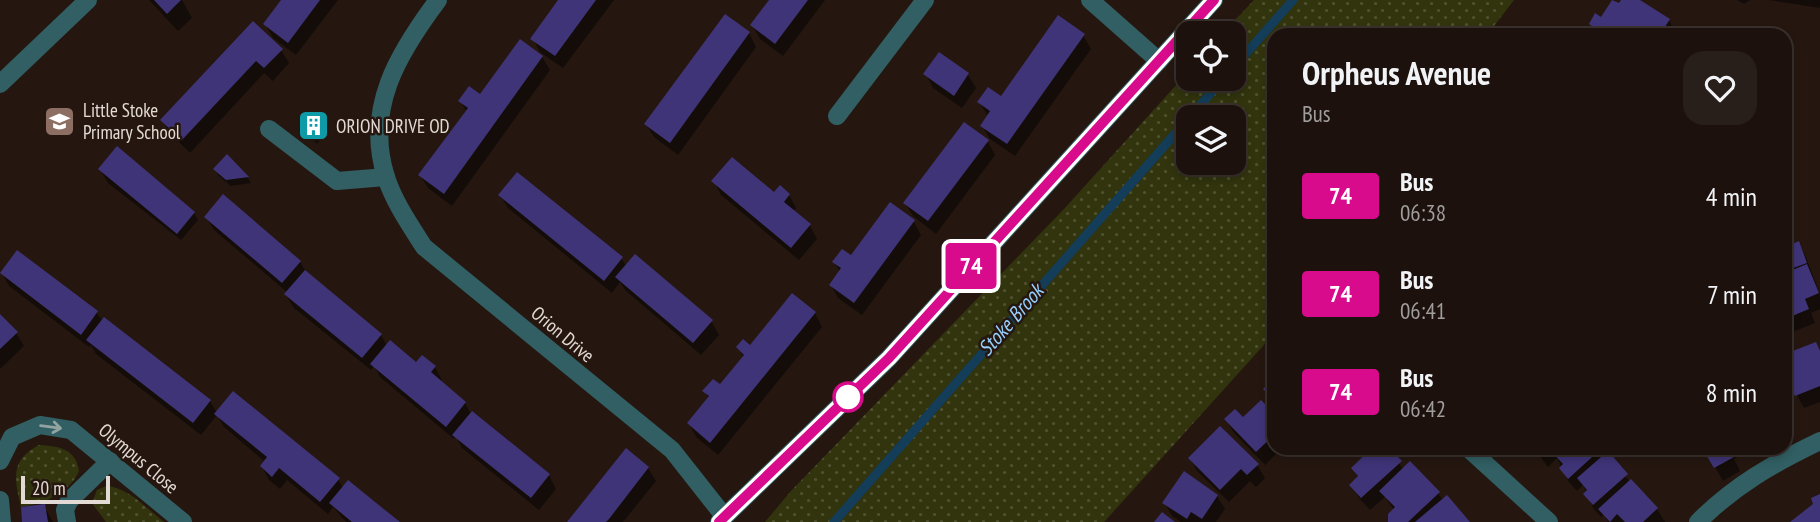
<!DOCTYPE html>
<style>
:root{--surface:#1c110c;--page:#291f1a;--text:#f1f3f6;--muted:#a09d9d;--line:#3a312d}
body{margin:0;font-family:"PT Sans Narrow",sans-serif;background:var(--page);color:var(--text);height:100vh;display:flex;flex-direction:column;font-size:26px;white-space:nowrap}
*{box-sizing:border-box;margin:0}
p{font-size:23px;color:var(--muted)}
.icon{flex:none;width:38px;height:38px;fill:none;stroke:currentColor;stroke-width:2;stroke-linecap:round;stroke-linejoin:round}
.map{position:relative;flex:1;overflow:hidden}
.drawer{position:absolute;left:1267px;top:28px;width:525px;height:427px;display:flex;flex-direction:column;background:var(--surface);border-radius:21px;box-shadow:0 4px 10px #0003,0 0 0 2px var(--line)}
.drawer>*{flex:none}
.badge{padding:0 14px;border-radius:5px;font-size:24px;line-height:46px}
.tools{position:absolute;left:1176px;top:21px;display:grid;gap:14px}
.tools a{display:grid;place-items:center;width:70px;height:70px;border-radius:14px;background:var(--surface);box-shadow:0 4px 10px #0003,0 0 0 2px var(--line);font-size:35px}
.scale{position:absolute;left:21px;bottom:18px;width:89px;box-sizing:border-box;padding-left:7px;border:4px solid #e4dad5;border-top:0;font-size:19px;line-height:24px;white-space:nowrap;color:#e4dad5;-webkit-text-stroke:5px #251710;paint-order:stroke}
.map>.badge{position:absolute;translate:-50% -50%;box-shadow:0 0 0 4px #fff}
.round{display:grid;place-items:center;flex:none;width:74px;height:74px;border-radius:21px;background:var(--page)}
.overview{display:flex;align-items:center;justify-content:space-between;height:119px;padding:0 35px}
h1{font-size:33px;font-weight:700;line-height:52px}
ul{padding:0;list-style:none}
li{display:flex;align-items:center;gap:21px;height:98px;padding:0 35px}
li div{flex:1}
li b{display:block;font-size:26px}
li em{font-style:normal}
li .badge{min-width:77px;font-weight:700;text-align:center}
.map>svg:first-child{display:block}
.grass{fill:url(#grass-dots);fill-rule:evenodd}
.shadow{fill:#0007}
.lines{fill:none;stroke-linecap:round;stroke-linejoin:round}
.stream{stroke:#133d59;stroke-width:9}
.building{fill:#3f3478}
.minor{stroke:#315f63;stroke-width:18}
.oneway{stroke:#93a3a2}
.line-casing{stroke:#fff;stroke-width:16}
.line{stroke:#d70b8c;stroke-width:10}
.stop-dot{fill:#fff;stroke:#d70b8c;stroke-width:3.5}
.labels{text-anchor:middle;stroke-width:5;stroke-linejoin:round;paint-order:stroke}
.poi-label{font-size:19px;fill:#e4dad5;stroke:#251710;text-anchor:start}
.street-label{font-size:19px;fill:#e4dad5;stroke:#251710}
.water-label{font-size:21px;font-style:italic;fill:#97d0fc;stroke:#251710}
</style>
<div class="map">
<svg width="1820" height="522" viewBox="0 0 1820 522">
<defs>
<pattern id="grass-dots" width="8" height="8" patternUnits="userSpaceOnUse" patternTransform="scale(1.75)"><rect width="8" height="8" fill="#31340d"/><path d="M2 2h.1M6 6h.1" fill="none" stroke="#4f512f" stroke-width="1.8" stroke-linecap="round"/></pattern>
</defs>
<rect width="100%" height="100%" fill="#251710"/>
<g class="grass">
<path d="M1254 0H1514L1487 35H1274V330L1263 346 1104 522H765L791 491 1064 209 1188 72V79H1234V33H1223ZM1188 117H1234V163H1188Z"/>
<path d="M39 445C59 446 76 449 79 471 69 494 43 504 21 507 15 479 9 461 39 445Z"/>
<path d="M106 486C128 487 147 509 164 522H106L92 503 97 490Z"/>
</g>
<g class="shadow">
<path d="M149 0H182L192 18 178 31Z"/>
<path d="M283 0H338L296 55 273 38 265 24Z"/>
<path d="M558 0H614L563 68 540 52 533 39 559 2Z"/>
<path d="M771 0H825L783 56 760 39 752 25Z"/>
<path d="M1623 0H1637L1669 20 1676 35H1597L1591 24 1602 20Z"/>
<path d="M1737 0H1750L1744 4Z"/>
<path d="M1768 0H1820V8Z"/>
<path d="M253 24 281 50 289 63 273 81 264 73 190 153 170 133 162 120Z"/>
<path d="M1580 30 1587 35H1576Z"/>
<path d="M749 33 756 47 678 155 654 137 646 124Z"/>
<path d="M1083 35 1091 49 1015 156 990 139 982 126 988 116 979 102 1002 98Z"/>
<path d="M940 54 968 75 976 88 962 108 933 88 926 74Z"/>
<path d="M542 57 550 70 452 206 428 188 420 175 467 112 460 101 480 97Z"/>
<path d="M324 125 328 131 317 144 302 128Z"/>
<path d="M988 142 995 155 936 234 913 216 905 203Z"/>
<path d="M227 157 248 178 251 183 231 186 219 176 215 170Z"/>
<path d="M100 169 194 213 198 220 181 240 108 183Z"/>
<path d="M714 181 775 195H789L796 208 793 212 810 226 817 239 799 260 721 195Z"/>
<path d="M500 195 621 258 627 267 711 321 719 335 701 355 625 290 620 282 612 293 508 208Z"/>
<path d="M206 217 300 262 308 275 381 335 387 346 416 364 435 367 442 380 440 382 465 403 471 414 549 475 556 489 539 510 462 448 456 437 454 439 380 377 374 366 371 370 294 308 286 295 288 293 214 230Z"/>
<path d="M914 222 921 235 862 315 838 298 831 285 840 272 834 262 851 258Z"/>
<path d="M1785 242 1788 247 1799 243 1806 257 1820 294V309L1811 313 1815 323 1785 335Z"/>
<path d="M17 253 97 313 103 322 210 401 217 413 338 479 343 488 396 522H346L333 507 328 514 287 480 280 489 269 480 262 467 265 462 224 427 217 415 201 435 96 354 91 345 89 347 9 286 2 273Z"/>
<path d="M815 313 822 327 718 455 696 437 689 423 709 399 705 391 720 387 744 358 738 347 750 348Z"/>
<path d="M0 317 16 333 24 346 0 369Z"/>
<path d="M1820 352V402L1804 408 1793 388 1791 389 1785 379V356Z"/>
<path d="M1274 416V448H1282L1265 465 1234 433 1226 419Z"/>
<path d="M1375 448H1387L1404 470 1438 493 1443 501 1468 522H1390L1394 510 1385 497 1370 510 1359 498 1351 485 1358 478 1353 469Z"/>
<path d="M1534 448H1601L1605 456 1657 509 1665 522H1608L1604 515 1601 517 1593 508 1583 485 1577 491 1568 481 1557 458 1548 467Z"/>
<path d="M1704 448H1734L1739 456 1734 459 1740 471 1723 481Z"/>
<path d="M1190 458 1257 465 1265 478 1256 487 1250 481 1229 502 1197 471Z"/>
<path d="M648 468 656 481 623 522H569Z"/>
<path d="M1217 496 1225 509 1216 522H1181L1172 516 1165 503Z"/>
<path d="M44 506 53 522H24Z"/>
</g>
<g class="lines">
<g class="stream">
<path d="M1234 67 1293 0"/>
<path d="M1190 117 1223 79"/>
<path d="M834 522 1188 119"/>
</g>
</g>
<g class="building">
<path d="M154 0H181L167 14Z"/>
<path d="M281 0H320L288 43 263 24Z"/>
<path d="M558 0H596L555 56 530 39Z"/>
<path d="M769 0H808L775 44 750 25Z"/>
<path d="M1612 0 1619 3 1621 0H1640L1670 19 1660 35H1606L1589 24 1595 13 1601 17Z"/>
<path d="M725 14 750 32 670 143 644 124Z"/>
<path d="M1058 15 1085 34 1007 144 980 126 990 111 977 102 988 87 1001 96Z"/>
<path d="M253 21 283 49 264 68 256 61 182 140 160 120Z"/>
<path d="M520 39 543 56 444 194 418 175 468 108 458 101 469 86 480 94Z"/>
<path d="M939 52 969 73 954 96 923 74Z"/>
<path d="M313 113 326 124 313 139 300 127Z"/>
<path d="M964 122 989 140 928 221 903 203Z"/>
<path d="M117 146 195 212 177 234 98 169Z"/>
<path d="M227 154 249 177 226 180 213 169Z"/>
<path d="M732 157 774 192 780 185 790 194 784 202 811 224 791 248 711 181Z"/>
<path d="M517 172 623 257 604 281 498 195Z"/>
<path d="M223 194 301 261 282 283 204 217Z"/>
<path d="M890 202 915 220 854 303 829 285 841 268 832 262 842 249 851 255Z"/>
<path d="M1799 241 1807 263 1785 271V247Z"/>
<path d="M17 250 98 311 81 335 0 273Z"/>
<path d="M635 254 713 320 693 343 615 277Z"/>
<path d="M1807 264 1819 293 1805 299 1809 309 1785 319V273Z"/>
<path d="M305 270 382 334 362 358 284 294Z"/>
<path d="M792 293 816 312 710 443 687 423 709 396 702 391 713 379 720 384 744 355 736 347 743 339 750 345Z"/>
<path d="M0 314 18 332 0 349Z"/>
<path d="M104 317 211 400 193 423 86 340Z"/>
<path d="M390 340 416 362 422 355 436 366 431 372 466 402 446 427 370 364Z"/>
<path d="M1816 342 1820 351V386L1795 396 1785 375V354Z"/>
<path d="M1274 379V400L1263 389Z"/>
<path d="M233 391 340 478 320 502 279 468 272 477 260 466 267 457 214 414Z"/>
<path d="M1261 400 1274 413V435L1256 452 1224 419 1235 409 1243 417Z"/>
<path d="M472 411 550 474 531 498 452 435Z"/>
<path d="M1220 426 1259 464 1247 475 1241 469 1220 490 1188 458Z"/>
<path d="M626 448 649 467 609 519 606 522H567Z"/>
<path d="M1372 448H1389L1402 461 1361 498 1349 485 1358 476 1351 468Z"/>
<path d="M1557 448H1602L1568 479 1559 468 1563 464 1552 452Z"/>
<path d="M1702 448H1729L1734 457 1714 468Z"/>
<path d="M1608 451 1628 474 1593 505 1583 494 1587 490 1577 478Z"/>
<path d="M1410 461 1440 492 1408 522H1388V514L1395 507 1379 491Z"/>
<path d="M1184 471 1218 495 1202 519 1191 512 1187 519 1162 503Z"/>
<path d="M1631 479 1658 508 1643 522H1625L1617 514 1610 522 1598 509Z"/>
<path d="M348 480 375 502 400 522H352L329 503Z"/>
<path d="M1820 494V522H1790L1813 504 1811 498Z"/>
<path d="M1447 495 1470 522H1415Z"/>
<path d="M45 504 48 522H22L21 507Z"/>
<path d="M1162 512 1175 522H1154Z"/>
</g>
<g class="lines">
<g class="minor">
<path d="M438 0C399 52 364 108 386 177 394 202 410 225 424 247L672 450 724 516"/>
<path d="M1090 0 1159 61"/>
<path d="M0 84 88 0"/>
<path d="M837 116 925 0"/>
<path d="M269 129 337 181 386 177"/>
<path d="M1468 448 1549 522"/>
<path d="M0 461 12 437 40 425 71 430 183 522"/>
<path d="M0 500 2 522"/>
<path d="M67 522 65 510 69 501 110 461"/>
<path d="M719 522 889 358 1214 0"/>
<path d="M1698 522C1735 485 1774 463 1820 441"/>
</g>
</g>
<defs><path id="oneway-shaft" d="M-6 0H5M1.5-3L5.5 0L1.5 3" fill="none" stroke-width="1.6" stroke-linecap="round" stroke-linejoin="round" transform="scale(1.75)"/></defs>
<use class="oneway" href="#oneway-shaft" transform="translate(51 427) rotate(7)"/>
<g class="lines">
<defs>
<path id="line" d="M719 522 889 358 1214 0"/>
</defs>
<use href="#line" class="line-casing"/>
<use href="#line" class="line"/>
</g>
<defs>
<symbol id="school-square" viewBox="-11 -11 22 22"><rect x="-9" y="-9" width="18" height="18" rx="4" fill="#8d6e63" stroke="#251710"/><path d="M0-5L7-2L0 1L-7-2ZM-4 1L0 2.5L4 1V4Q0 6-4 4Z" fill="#fff"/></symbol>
<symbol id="building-square" viewBox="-11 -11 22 22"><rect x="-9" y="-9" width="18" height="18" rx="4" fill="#0f9aa8" stroke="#251710"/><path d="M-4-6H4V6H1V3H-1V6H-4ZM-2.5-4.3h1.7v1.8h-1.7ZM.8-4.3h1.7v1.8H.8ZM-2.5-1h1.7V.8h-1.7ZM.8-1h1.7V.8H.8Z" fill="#fff"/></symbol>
</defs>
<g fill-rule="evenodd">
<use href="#school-square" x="42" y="104" width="35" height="35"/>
<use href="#building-square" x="296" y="108" width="35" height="35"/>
</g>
<circle class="stop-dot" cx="848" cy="397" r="14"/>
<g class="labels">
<g class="poi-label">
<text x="83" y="117">Little Stoke<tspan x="83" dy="22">Primary School</tspan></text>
<text x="336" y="133">ORION DRIVE OD</text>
</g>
<g class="street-label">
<text transform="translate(563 334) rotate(40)" y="7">Orion Drive</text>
<text transform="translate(139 458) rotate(40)" y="7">Olympus Close</text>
</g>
<g class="water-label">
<text transform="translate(1011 320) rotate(-49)" y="7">Stoke Brook</text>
</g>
</g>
</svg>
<div class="tools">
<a><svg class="icon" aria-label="locate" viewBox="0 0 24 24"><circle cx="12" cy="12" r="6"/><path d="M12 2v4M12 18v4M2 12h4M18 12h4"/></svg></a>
<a><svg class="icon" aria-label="layers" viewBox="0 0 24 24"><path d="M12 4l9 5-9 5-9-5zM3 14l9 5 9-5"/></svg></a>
</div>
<div class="scale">20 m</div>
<b class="badge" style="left:971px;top:266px;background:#d70b8c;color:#fff">74</b>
<section class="drawer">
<div class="overview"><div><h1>Orpheus Avenue</h1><p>Bus</p></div><a class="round"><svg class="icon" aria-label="heart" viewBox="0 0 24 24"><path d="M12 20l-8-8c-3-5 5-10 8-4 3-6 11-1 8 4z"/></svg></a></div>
<ul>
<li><span class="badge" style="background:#d70b8c;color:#fff">74</span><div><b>Bus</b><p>06:38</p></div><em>4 min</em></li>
<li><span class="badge" style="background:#d70b8c;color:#fff">74</span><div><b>Bus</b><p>06:41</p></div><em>7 min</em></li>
<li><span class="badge" style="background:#d70b8c;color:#fff">74</span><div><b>Bus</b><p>06:42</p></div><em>8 min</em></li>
</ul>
</section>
</div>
